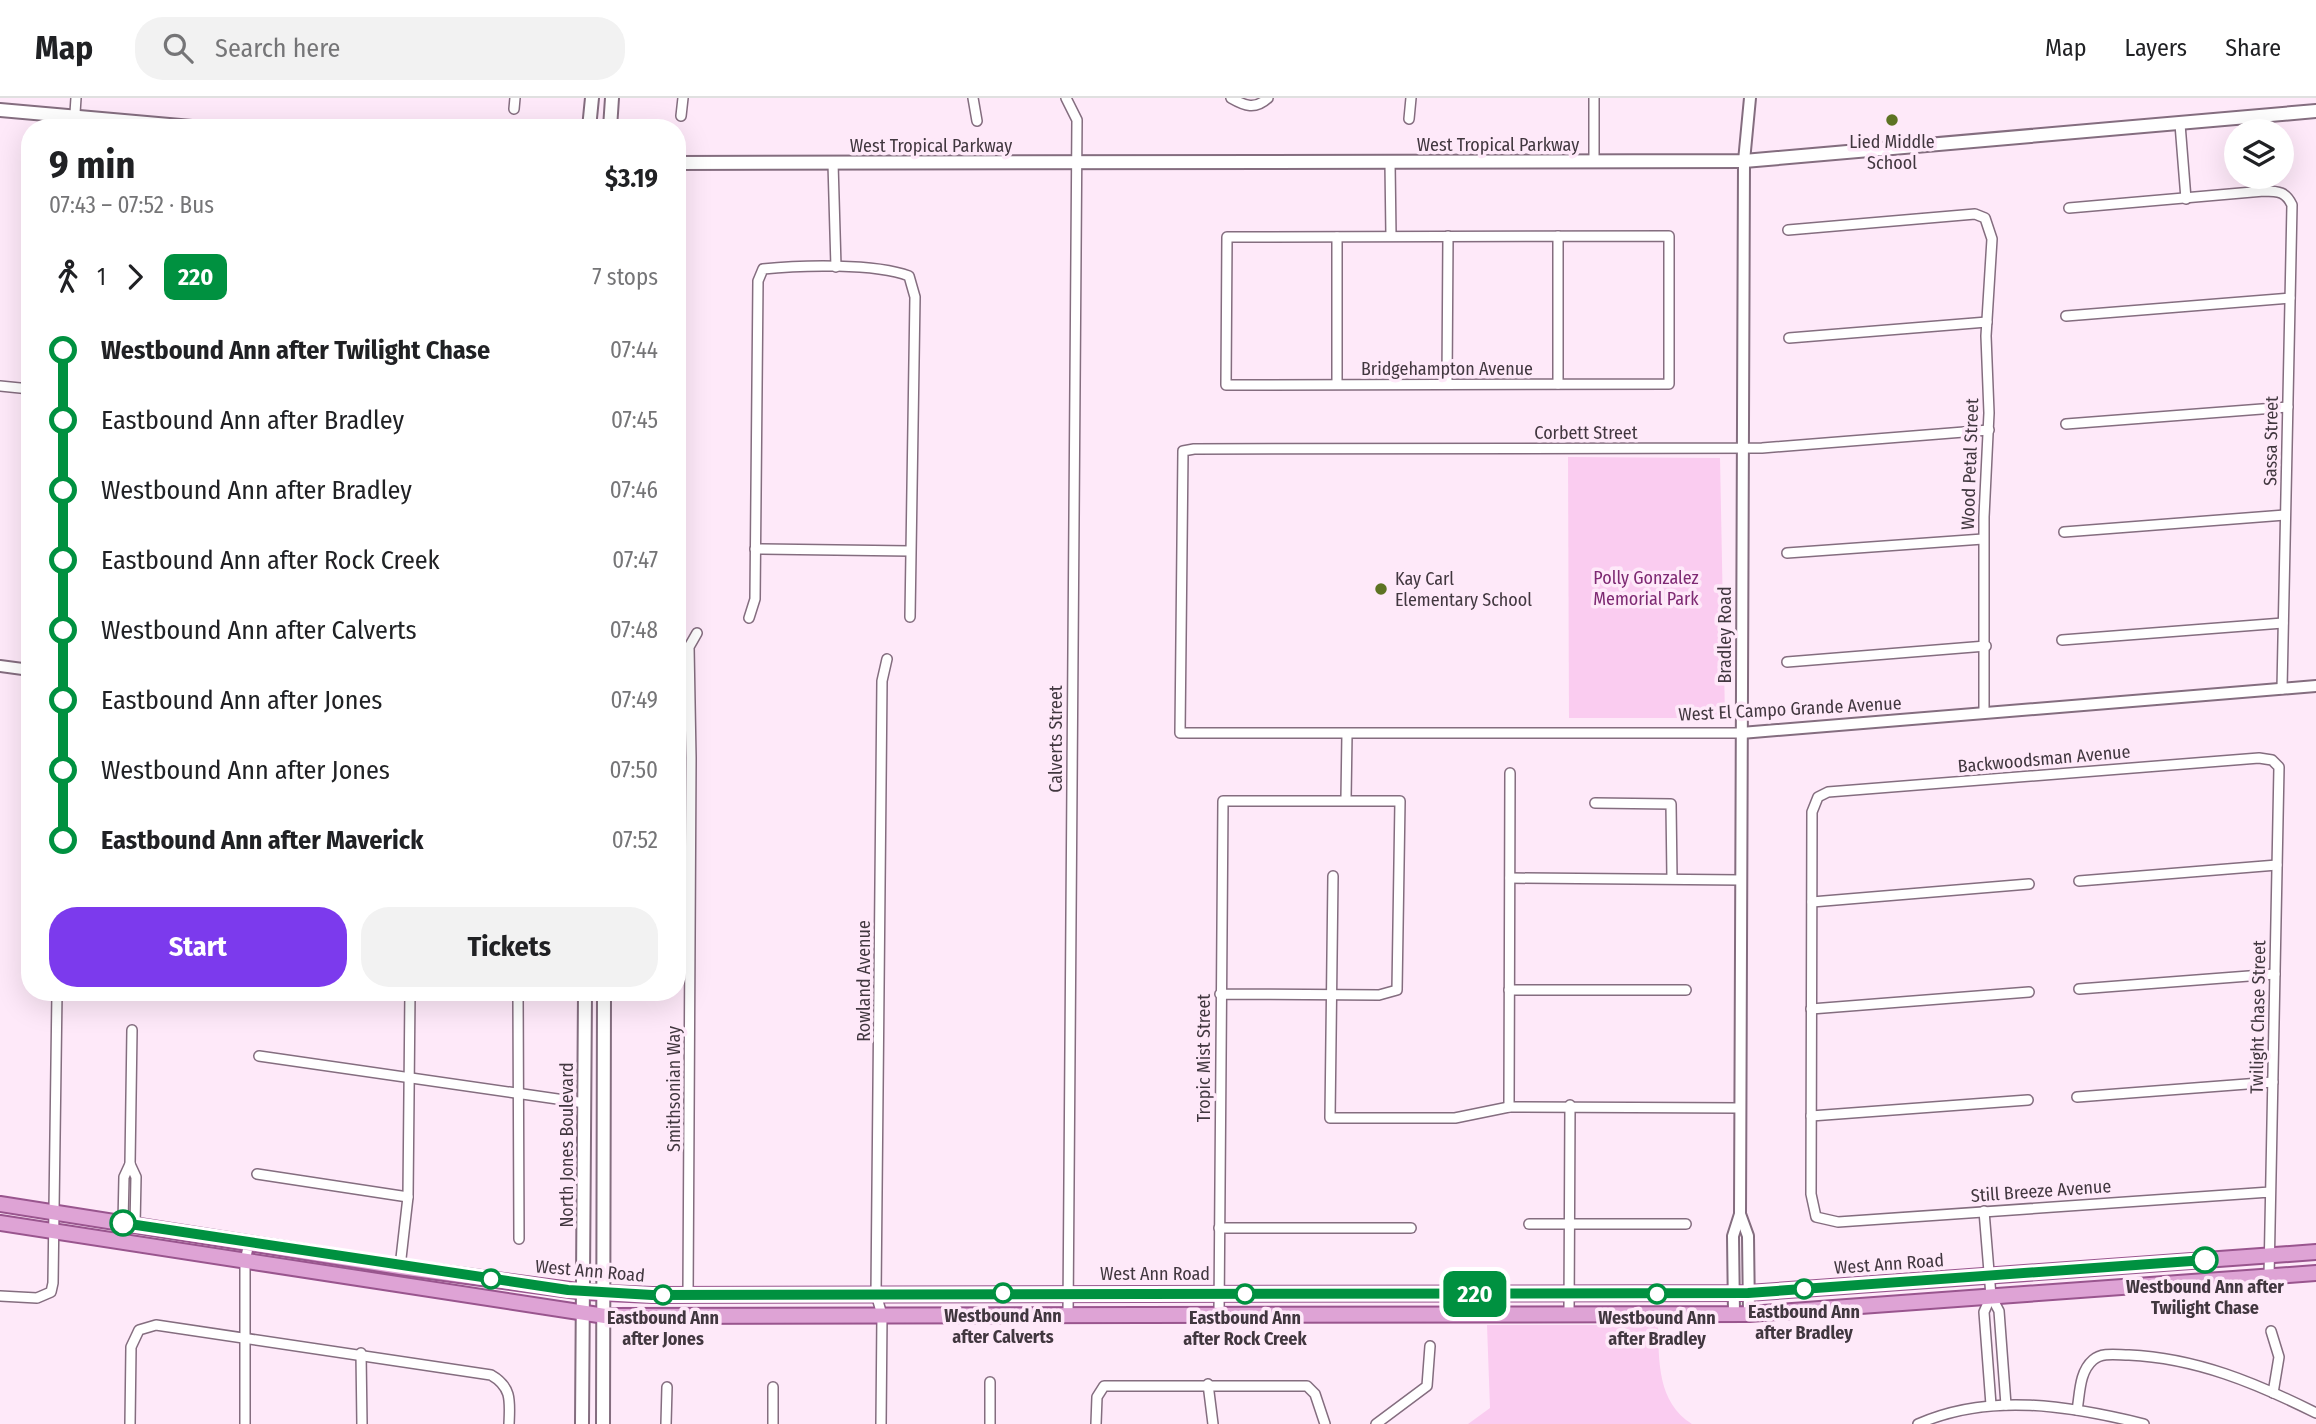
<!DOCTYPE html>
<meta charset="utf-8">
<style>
:root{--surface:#fff;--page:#f2f2f2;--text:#202124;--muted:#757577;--line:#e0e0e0;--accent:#7c3aed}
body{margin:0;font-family:"Fira Sans Condensed",sans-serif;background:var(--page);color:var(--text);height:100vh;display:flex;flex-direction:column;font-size:26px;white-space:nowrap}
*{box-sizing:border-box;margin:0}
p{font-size:23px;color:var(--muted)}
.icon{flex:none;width:38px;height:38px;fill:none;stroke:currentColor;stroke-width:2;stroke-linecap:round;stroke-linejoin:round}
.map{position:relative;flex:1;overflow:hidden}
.drawer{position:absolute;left:21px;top:21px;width:665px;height:882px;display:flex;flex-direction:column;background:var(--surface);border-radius:28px;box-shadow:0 7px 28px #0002}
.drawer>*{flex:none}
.badge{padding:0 14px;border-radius:10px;font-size:24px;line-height:46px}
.tools{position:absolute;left:2224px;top:21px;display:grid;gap:14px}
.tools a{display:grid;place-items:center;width:70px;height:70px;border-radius:50%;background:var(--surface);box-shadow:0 7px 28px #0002;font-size:35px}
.map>.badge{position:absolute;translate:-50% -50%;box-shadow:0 0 0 4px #fff}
.legs{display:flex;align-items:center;gap:10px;height:77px;padding:0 28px;font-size:23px}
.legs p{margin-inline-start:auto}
.summary{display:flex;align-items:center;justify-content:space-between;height:119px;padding:0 28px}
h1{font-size:38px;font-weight:700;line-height:52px}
.button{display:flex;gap:14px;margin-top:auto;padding:14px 28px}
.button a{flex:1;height:80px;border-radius:28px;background:var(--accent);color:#fff;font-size:28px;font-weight:700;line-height:80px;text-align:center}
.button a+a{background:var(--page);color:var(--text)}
ul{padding:0 28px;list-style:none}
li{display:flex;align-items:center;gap:24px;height:70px;font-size:26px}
li i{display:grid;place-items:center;width:10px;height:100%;margin:0 9px;background:currentColor}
li i::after{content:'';width:18px;height:18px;margin:-9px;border:5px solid;border-radius:50%;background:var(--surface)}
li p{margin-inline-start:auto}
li:first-child i{background:linear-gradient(#0000 50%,currentColor 0)}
li:last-child i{background:linear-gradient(currentColor 50%,#0000 0)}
header{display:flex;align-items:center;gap:42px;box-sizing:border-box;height:98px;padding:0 35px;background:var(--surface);border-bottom:2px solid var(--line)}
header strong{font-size:33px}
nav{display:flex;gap:38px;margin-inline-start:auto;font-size:24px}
.search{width:490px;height:63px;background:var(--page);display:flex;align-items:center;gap:18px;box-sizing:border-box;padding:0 24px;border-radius:28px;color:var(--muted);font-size:26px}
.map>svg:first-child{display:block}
.green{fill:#faccf0}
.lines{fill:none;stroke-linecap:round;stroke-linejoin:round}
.minor-casing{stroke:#846d7f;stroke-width:12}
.tertiary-casing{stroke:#846d7f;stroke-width:14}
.secondary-casing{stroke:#846d7f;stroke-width:16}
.primary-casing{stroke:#99558e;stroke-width:18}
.minor{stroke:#fff;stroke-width:9}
.tertiary{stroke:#fff;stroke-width:10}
.secondary{stroke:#fff;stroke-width:12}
.primary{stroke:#dea3d5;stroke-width:14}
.line-1-casing{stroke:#fff;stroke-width:16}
.line-1{stroke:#009140;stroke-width:10}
.poi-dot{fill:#5d7323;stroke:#fee9f9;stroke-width:2.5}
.stop-1-dot{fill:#fff;stroke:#009140;stroke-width:3.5}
.labels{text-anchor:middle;stroke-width:7;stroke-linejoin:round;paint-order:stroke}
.poi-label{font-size:18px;fill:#41373f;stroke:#fee9f9}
.street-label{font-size:18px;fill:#41373f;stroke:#fee9f9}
.park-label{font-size:18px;fill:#7d2972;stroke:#fee9f9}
.stop-label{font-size:18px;font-weight:bold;fill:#41373f;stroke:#fee9f9}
</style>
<header>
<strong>Map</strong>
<div class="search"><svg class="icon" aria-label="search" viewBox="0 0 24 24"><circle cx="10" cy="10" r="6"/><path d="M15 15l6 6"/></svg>Search here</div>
<nav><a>Map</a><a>Layers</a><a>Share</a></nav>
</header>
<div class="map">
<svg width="2316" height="1326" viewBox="0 0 2316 1326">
<rect width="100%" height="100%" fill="#fee9f9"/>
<g class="green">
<path d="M1568 359 1720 360 1725 620H1569Z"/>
<path d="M1487 1227H1658C1659 1263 1657 1304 1692 1326H1468L1490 1310Z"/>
</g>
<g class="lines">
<defs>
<g id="minor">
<path d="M973 0 977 23"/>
<path d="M1066 0 1077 22 1068 1217"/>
<path d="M1231 0C1245 8 1255 12 1268 0"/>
<path d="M1594 0V64"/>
<path d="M514 11 515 0"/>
<path d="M681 18 683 0"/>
<path d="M1409 21 1411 0"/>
<path d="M2180 26 2186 101"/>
<path d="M74 30 76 0"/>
<path d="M833 65 836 169"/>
<path d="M1390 65 1391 138"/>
<path d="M2069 110 2264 93C2279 93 2286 94 2292 107L2282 591"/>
<path d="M1788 132 1975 116 1985 120 1992 141 1986 238 1989 315 1984 419V615"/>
<path d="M1669 138V286L1226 287 1227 139Z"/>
<path d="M2066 218 2290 200"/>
<path d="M1789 240 1987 224"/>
<path d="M1337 286V139"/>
<path d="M1447 286 1448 138"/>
<path d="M1558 286V138"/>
<path d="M0 288 30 291"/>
<path d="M2066 326 2288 309"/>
<path d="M2064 434 2285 417"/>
<path d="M755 451 910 453"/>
<path d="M1787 455 1983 441"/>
<path d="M749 520 755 501 758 183 763 171C801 167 875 165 909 178L915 199 910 519"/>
<path d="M2062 542 2283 525"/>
<path d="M1787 564 1986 548"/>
<path d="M1741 635H1180L1183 353 1194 351 1762 350 1989 332"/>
<path d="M1346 701 1347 636"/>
<path d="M1595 705 1671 706 1672 780"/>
<path d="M1333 778 1330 1020H1455L1509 1009 1740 1010"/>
<path d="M1510 780 1741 782"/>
<path d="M2079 783 2277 767"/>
<path d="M1812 804 2029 786"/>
<path d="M2079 891 2275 876"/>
<path d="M1509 892H1686"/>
<path d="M518 894 519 1141"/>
<path d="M1811 911 2029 894"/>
<path d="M259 958 585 1005"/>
<path d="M2077 999 2273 984"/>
<path d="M1509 1009 1510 675"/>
<path d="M1811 1018 2028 1002"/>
<path d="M130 1066 136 1079 135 1128"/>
<path d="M257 1076 408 1099"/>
<path d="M1984 1113 1991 1198 1999 1213 2006 1307"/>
<path d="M123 1125 124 1079 130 1066 132 932"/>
<path d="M1529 1126H1686"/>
<path d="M1219 1130H1411"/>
<path d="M400 1169 408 1099 410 894"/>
<path d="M2269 1179 2279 669 2272 662 2259 660 1828 694 1818 699 1812 714 1811 1096 1816 1119 1838 1124 2270 1094"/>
<path d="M688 1197 691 660 689 549 697 535"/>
<path d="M0 1198 37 1200 51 1194 53 1185 57 894"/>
<path d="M1991 1198 1984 1214 1991 1307"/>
<path d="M1219 1217 1223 703H1400L1397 892 1379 897 1220 896"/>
<path d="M1569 1217 1570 1007"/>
<path d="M2271 1233 2279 1259 2273 1295"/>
<path d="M361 1255 362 1326"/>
<path d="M1208 1286 1213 1326"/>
<path d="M2077 1312C2080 1296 2079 1274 2093 1262 2102 1254 2117 1257 2129 1257 2196 1260 2256 1285 2316 1315"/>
<path d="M130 1326 131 1249 139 1232 156 1227 491 1277C512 1289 510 1303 509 1326"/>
<path d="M245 1326V1163L249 1145"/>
<path d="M666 1326 667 1289"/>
<path d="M773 1326V1289"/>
<path d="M881 1326 882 1217 876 1196 882 583 887 561"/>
<path d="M990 1326V1284"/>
<path d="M1096 1326 1097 1299 1104 1288H1307L1315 1296 1325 1326"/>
<path d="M1376 1326 1427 1288 1430 1248"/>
<path d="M1918 1326C1990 1294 2070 1308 2144 1326"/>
</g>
<g id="tertiary">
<path d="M0 568 30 572"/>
<path d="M1741 635 2316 588"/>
<path d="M1740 1116 1748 1138 1749 1216"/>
<path d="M1734 1216 1733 1138 1740 1116 1744 63 1750 0"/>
</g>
<g id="secondary">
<path d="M0 12 203 30"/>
<path d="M589 30 592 0"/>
<path d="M610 30 612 0"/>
<path d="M677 65 1744 63 2316 13"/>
<path d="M582 1326 585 894"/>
<path d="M603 1326 604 894"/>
</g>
<g id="primary">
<path d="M0 1106 400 1169 585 1194 652 1197 1748 1195 2316 1154"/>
<path d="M0 1125 605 1218 1749 1216 2316 1175"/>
</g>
</defs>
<use href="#minor" class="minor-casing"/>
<use href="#tertiary" class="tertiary-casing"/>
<use href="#secondary" class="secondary-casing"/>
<use href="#primary" class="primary-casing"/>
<use href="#minor" class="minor"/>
<use href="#tertiary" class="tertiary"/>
<use href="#secondary" class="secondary"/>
<use href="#primary" class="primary"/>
</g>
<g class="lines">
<defs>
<path id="line-1" d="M123 1125 568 1192 652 1197 1748 1195 2205 1162"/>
</defs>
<use href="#line-1" class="line-1-casing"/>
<use href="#line-1" class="line-1"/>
</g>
<g class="poi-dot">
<circle cx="1892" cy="22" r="7"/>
<circle cx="1381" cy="491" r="7"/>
</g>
<g class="stop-1-dot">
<circle cx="123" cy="1125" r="12"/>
<circle cx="2205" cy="1162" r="12"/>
<circle cx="491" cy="1181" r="9"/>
<circle cx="1804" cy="1191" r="9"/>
<circle cx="1003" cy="1195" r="9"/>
<circle cx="1245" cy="1196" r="9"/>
<circle cx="1657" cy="1196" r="9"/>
<circle cx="663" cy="1197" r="9"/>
</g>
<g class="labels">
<g class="poi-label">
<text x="1892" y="50">Lied Middle<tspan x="1892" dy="21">School</tspan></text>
<text x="1395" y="487" text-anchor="start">Kay Carl<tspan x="1395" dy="21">Elementary School</tspan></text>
</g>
<g class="street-label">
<text x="1498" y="53">West Tropical Parkway</text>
<text x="931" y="54">West Tropical Parkway</text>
<text x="1447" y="277">Bridgehampton Avenue</text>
<text x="1586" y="341">Corbett Street</text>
<text transform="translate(2271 343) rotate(-89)" y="6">Sassa Street</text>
<text transform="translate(1970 366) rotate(-88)" y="6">Wood Petal Street</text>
<text transform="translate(1725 537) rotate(-90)" y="6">Bradley Road</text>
<text transform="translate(1790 611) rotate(-3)" y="6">West El Campo Grande Avenue</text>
<text transform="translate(1056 641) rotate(-90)" y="6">Calverts Street</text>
<text transform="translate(2044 661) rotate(-5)" y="6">Backwoodsman Avenue</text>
<text transform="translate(864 883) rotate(-90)" y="6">Rowland Avenue</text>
<text transform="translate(2258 919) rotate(-89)" y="6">Twilight Chase Street</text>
<text transform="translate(1204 960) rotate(-90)" y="6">Tropic Mist Street</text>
<text transform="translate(674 991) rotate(-90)" y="6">Smithsonian Way</text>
<text transform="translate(567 1047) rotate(-90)" y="6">North Jones Boulevard</text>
<text transform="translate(2041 1093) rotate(-4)" y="6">Still Breeze Avenue</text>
<text transform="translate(1889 1166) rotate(-4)" y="6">West Ann Road</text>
<text transform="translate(590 1173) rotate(5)" y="6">West Ann Road</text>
<text x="1155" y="1182">West Ann Road</text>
</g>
<g class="park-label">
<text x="1646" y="486">Polly Gonzalez<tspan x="1646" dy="21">Memorial Park</tspan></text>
</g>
<g class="stop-label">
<text x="2205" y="1195">Westbound Ann after<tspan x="2205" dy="21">Twilight Chase</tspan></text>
<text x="1804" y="1220">Eastbound Ann<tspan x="1804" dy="21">after Bradley</tspan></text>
<text x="1003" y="1224">Westbound Ann<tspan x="1003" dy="21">after Calverts</tspan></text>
<text x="663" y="1226">Eastbound Ann<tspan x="663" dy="21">after Jones</tspan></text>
<text x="1245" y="1226">Eastbound Ann<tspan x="1245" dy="21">after Rock Creek</tspan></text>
<text x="1657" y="1226">Westbound Ann<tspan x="1657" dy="21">after Bradley</tspan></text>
</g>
</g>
</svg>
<div class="tools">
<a><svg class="icon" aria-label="layers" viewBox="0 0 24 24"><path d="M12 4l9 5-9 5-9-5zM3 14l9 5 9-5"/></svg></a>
</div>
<b class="badge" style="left:1475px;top:1196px;background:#009140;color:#fff">220</b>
<section class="drawer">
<div class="summary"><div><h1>9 min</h1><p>07:43 – 07:52 · Bus</p></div><b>$3.19</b></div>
<div class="legs"><svg class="icon" aria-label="walk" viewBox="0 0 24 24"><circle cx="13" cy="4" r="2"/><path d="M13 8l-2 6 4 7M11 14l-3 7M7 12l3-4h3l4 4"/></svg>1<svg class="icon" aria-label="forward" viewBox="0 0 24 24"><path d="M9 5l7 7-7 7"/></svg><b class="badge" style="background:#009140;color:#fff">220</b><p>7 stops</p></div>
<ul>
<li><i style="color:#009140"></i><b>Westbound Ann after Twilight Chase</b><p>07:44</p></li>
<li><i style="color:#009140"></i><span>Eastbound Ann after Bradley</span><p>07:45</p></li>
<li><i style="color:#009140"></i><span>Westbound Ann after Bradley</span><p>07:46</p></li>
<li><i style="color:#009140"></i><span>Eastbound Ann after Rock Creek</span><p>07:47</p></li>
<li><i style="color:#009140"></i><span>Westbound Ann after Calverts</span><p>07:48</p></li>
<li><i style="color:#009140"></i><span>Eastbound Ann after Jones</span><p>07:49</p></li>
<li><i style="color:#009140"></i><span>Westbound Ann after Jones</span><p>07:50</p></li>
<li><i style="color:#009140"></i><b>Eastbound Ann after Maverick</b><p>07:52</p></li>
</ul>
<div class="button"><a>Start</a><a>Tickets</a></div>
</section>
</div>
